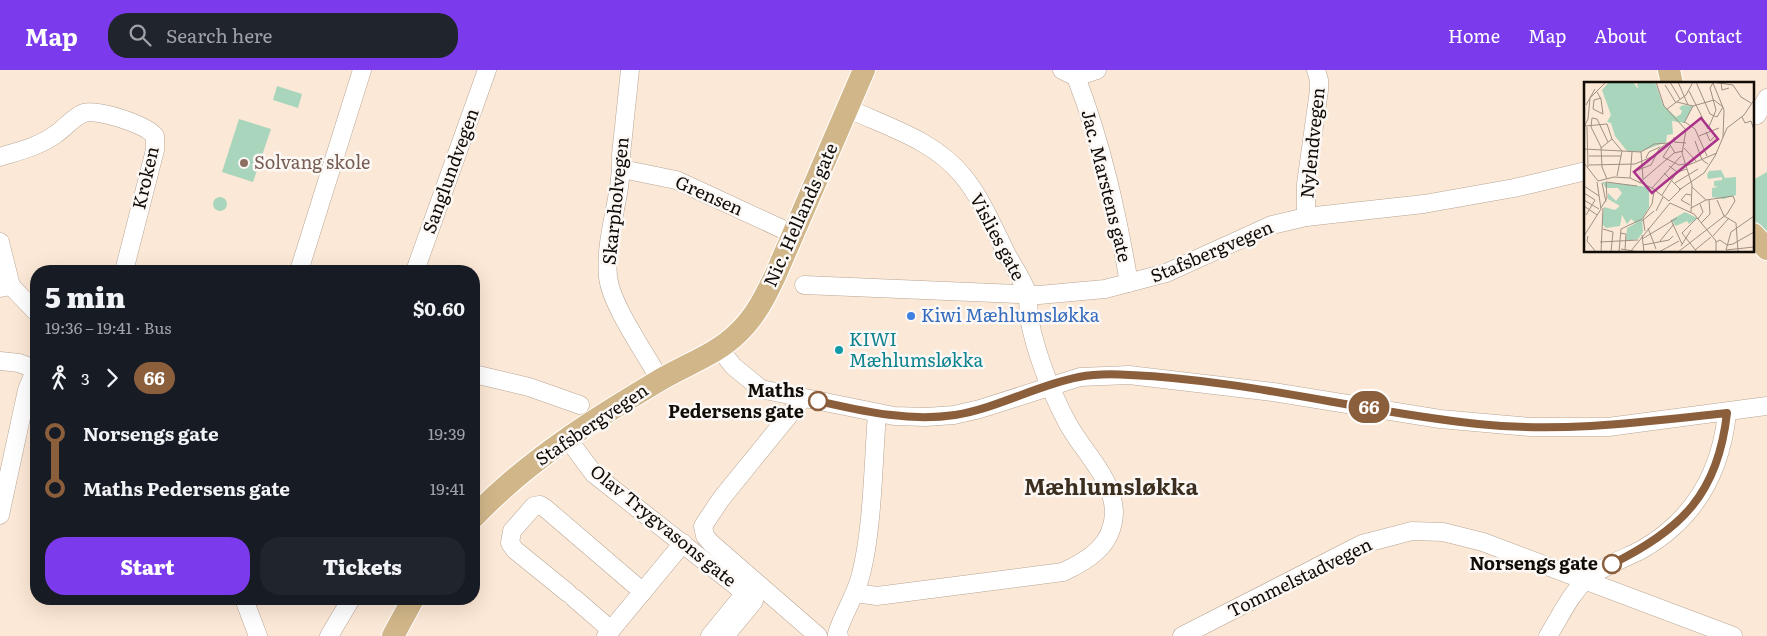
<!DOCTYPE html>
<meta charset="utf-8">
<style>
:root{--surface:#171b24;--page:#20242c;--text:#f1f3f6;--muted:#9ea1a6;--accent:#7c3aed}
body{margin:0;font-family:Literata,serif;background:var(--page);color:var(--text);height:100vh;display:flex;flex-direction:column;font-size:19px;white-space:nowrap}
*{box-sizing:border-box;margin:0}
p{font-size:16px;color:var(--muted)}
.icon{flex:none;width:28px;height:28px;fill:none;stroke:currentColor;stroke-width:2;stroke-linecap:round;stroke-linejoin:round}
.map{position:relative;flex:1;overflow:hidden}
.sheet{position:absolute;left:30px;top:195px;width:450px;height:340px;display:flex;flex-direction:column;background:var(--surface);border-radius:20px;box-shadow:0 5px 20px #0002}
.sheet>*{flex:none}
.badge{padding:0 10px;border-radius:16px;font-size:18px;line-height:32px}
.map>.badge{position:absolute;translate:-50% -50%;box-shadow:0 0 0 2px #fff}
.legs{display:flex;align-items:center;gap:8px;height:55px;padding:0 15px;font-size:16px}
.legs p{margin-inline-start:auto}
.head{display:flex;align-items:center;justify-content:space-between;height:85px;padding:0 15px}
h1{font-size:28px;font-weight:800;line-height:38px}
.primary-button{display:flex;gap:10px;margin-top:auto;padding:10px 15px}
.primary-button a{flex:1;height:58px;border-radius:20px;background:var(--accent);color:#fff;font-size:20px;font-weight:800;line-height:58px;text-align:center}
.primary-button a+a{background:var(--page);color:var(--text)}
ul{padding:0 15px;list-style:none}
li{display:flex;align-items:center;gap:18px;height:55px;font-size:19px}
li i{display:grid;place-items:center;width:8px;height:100%;margin:0 6px;background:currentColor}
li i::after{content:'';width:12px;height:12px;margin:-6px;border:4px solid;border-radius:50%;background:var(--surface)}
li p{margin-inline-start:auto}
li:first-child i{background:linear-gradient(#0000 50%,currentColor 0)}
li:last-child i{background:linear-gradient(currentColor 50%,#0000 0)}
header{display:flex;align-items:center;gap:30px;box-sizing:border-box;height:70px;padding:0 25px;background:var(--accent);color:#fff}
header strong{font-size:24px}
nav{display:flex;gap:28px;margin-inline-start:auto;font-size:18px}
.search{width:350px;height:45px;background:var(--page);display:flex;align-items:center;gap:12px;box-sizing:border-box;padding:0 18px;border-radius:20px;color:var(--muted);font-size:19px}
.map>svg:first-child{display:block}
.green{fill:#a8d5bb}
.lines{fill:none;stroke-linecap:round;stroke-linejoin:round}
.minor-casing{stroke:#b7a594;stroke-width:19}
.major-casing{stroke:#fff;stroke-width:24}
.minor{stroke:#fff;stroke-width:18}
.major{stroke:#d1b689;stroke-width:22}
.line-1-casing{stroke:#fff;stroke-width:11}
.line-1{stroke:#8b5e3c;stroke-width:8}
.education-dot{fill:#8d6e63;stroke:#fcf8f5;stroke-width:2}
.shop-dot{fill:#3f7fe0;stroke:#fcf8f5;stroke-width:2}
.culture-dot{fill:#0f9aa8;stroke:#fcf8f5;stroke-width:2}
.stop-1-dot{fill:#fff;stroke:#8b5e3c;stroke-width:2.5}
.labels{text-anchor:middle;stroke-width:5;stroke-linejoin:round;paint-order:stroke}
.street-label{font-size:18px;fill:#120c07;stroke:#fcf8f5}
.education-label{font-size:18px;fill:#785e54;stroke:#fcf8f5;text-anchor:start}
.shop-label{font-size:18px;fill:#366cbe;stroke:#fcf8f5;text-anchor:start}
.culture-label{font-size:18px;fill:#0d838f;stroke:#fcf8f5;text-anchor:start}
.stop-label{font-size:18px;font-weight:bold;fill:#120c07;stroke:#fcf8f5;text-anchor:end}
.district-label{font-size:22px;font-weight:bold;fill:#3d2f20;stroke:#fcf8f5}
.inset-road{fill:none;stroke:#9e9083;stroke-width:1}
.view{fill:#aa338a;fill-opacity:0.15;stroke:#aa338a;stroke-width:2.5}
.inset-edge{fill:none;stroke:#120c07;stroke-width:2.5}
</style>
<header>
<strong>Map</strong>
<div class="search"><svg class="icon" aria-label="search" viewBox="0 0 24 24"><circle cx="10" cy="10" r="6"/><path d="M15 15l6 6"/></svg>Search here</div>
<nav><a>Home</a><a>Map</a><a>About</a><a>Contact</a></nav>
</header>
<div class="map">
<svg width="1767" height="566" viewBox="0 0 1767 566">
<rect width="100%" height="100%" fill="#fce8d6"/>
<g class="green">
<path d="M277 16 302 24 298 38 273 30Z"/>
<path d="M239 49 271 59 253 112 222 102Z"/>
<path d="M1767 102V170L1753 155V110Z"/>
<circle cx="220" cy="134" r="7"/>
</g>
<g class="lines">
<defs>
<g id="minor">
<path d="M630 0 621 85C623 125 604 166 608 207 611 235 646 284 660 310"/>
<path d="M1062 0 1076 7C1102 74 1117 143 1129 213"/>
<path d="M1076 7 1097 0"/>
<path d="M847 38C887 57 934 70 963 106 982 129 994 159 1007 185 1014 197 1022 209 1027 222 1029 230 1028 240 1029 248 1036 283 1051 322 1068 354 1084 383 1114 409 1114 443 1113 475 1089 490 1063 502L877 526 856 523"/>
<path d="M1757 45 1767 28"/>
<path d="M0 87C19 81 40 76 56 64 65 58 73 47 84 43 98 39 145 54 155 66V80L124 201"/>
<path d="M622 99 676 110 793 164"/>
<path d="M1306 147V114L1319 20V10L1316 0"/>
<path d="M0 172 11 216"/>
<path d="M299 201 362 0"/>
<path d="M415 201 487 0"/>
<path d="M804 215 1039 225 1105 219 1166 203 1272 155 1306 147 1424 134 1514 118 1586 101"/>
<path d="M0 218 11 216 36 242"/>
<path d="M719 278 733 296 761 319 894 346 926 347 954 345 980 339 1080 307 1129 305 1273 322 1440 349 1530 357H1608L1767 336"/>
<path d="M0 291 19 293 35 299"/>
<path d="M474 304 529 317 580 335"/>
<path d="M803 328 721 429 703 456 705 466 711 473 818 566"/>
<path d="M567 368 594 404 745 523 710 566"/>
<path d="M0 445 27 320 36 298"/>
<path d="M568 523 515 480 510 473 512 461 534 436 540 435 545 438 643 522"/>
<path d="M574 528 611 560"/>
<path d="M244 529 258 566"/>
<path d="M329 566 351 529"/>
<path d="M606 566 683 473"/>
<path d="M725 566 754 531 745 523"/>
<path d="M839 566 837 564C843 543 856 526 861 504 873 457 873 393 877 344"/>
<path d="M1182 566 1362 474 1412 461 1443 462 1483 472 1733 566"/>
<path d="M1548 566C1560 547 1570 524 1587 509 1603 496 1623 489 1641 480 1694 450 1721 402 1727 343"/>
</g>
<g id="major">
<path d="M1669 0 1672 14"/>
<path d="M1753 164 1767 179"/>
<path d="M474 447C527 391 594 349 660 310 685 295 717 284 738 263 755 247 765 227 775 206L864 0"/>
<path d="M393 566 413 529"/>
</g>
</defs>
<use href="#minor" class="minor-casing"/>
<use href="#major" class="major-casing"/>
<use href="#minor" class="minor"/>
<use href="#major" class="major"/>
</g>
<g class="lines">
<defs>
<path id="line-1" d="M818 331C863 341 908 352 955 345 998 338 1037 315 1079 307 1094 304 1114 304 1130 305 1247 310 1362 342 1478 354 1562 363 1644 352 1727 343 1718 424 1682 459 1612 494"/>
</defs>
<use href="#line-1" class="line-1-casing"/>
<use href="#line-1" class="line-1"/>
</g>
<circle class="education-dot" cx="244" cy="93" r="5"/>
<circle class="shop-dot" cx="911" cy="246" r="5"/>
<circle class="culture-dot" cx="839" cy="280" r="5"/>
<g class="stop-1-dot">
<circle cx="818" cy="331" r="9"/>
<circle cx="1612" cy="494" r="9"/>
</g>
<g class="labels">
<g class="street-label">
<text transform="translate(1313 73) rotate(-84)" y="6">Nylendvegen</text>
<text transform="translate(451 101) rotate(-70)" y="6">Sanglundvegen</text>
<text transform="translate(146 108) rotate(-77)" y="6">Kroken</text>
<text transform="translate(1106 116) rotate(76)" y="6">Jac. Marstens gate</text>
<text transform="translate(709 126) rotate(24)" y="6">Grensen</text>
<text transform="translate(616 131) rotate(-84)" y="6">Skarpholvegen</text>
<text transform="translate(801 145) rotate(-66)" y="6">Nic. Hellands gate</text>
<text transform="translate(997 167) rotate(62)" y="6">Vislies gate</text>
<text transform="translate(1212 182) rotate(-23)" y="6">Stafsbergvegen</text>
<text transform="translate(592 355) rotate(-34)" y="6">Stafsbergvegen</text>
<text transform="translate(663 456) rotate(39)" y="6">Olav Trygvasons gate</text>
<text transform="translate(1300 508) rotate(-26)" y="6">Tommelstadvegen</text>
</g>
<g class="education-label">
<text x="254" y="99">Solvang skole</text>
</g>
<g class="shop-label">
<text x="921" y="252">Kiwi Mæhlumsløkka</text>
</g>
<g class="culture-label">
<text x="849" y="276">KIWI<tspan x="849" dy="21">Mæhlumsløkka</tspan></text>
</g>
<g class="stop-label">
<text x="804" y="327">Maths<tspan x="804" dy="21">Pedersens gate</tspan></text>
<text x="1598" y="500">Norsengs gate</text>
</g>
<g class="district-label">
<text x="1111" y="425">Mæhlumsløkka</text>
</g>
</g>
<g transform="translate(1584 12)">
<rect width="170" height="170" fill="#fce8d6"/>
<path d="M25 0H49L54 7 53 0H71L79 23 92 35 97 32 98 29 95 26 99 23 109 24 100 41 88 39 89 52 83 53 82 60 56 70 43 69 31 54 27 41 23 40 27 33 18 8ZM137 88 141 96 152 95V113L140 117 128 115V106L134 105 130 104V99L138 98V95L124 97 123 93 125 89ZM18 100 65 105V125L58 137 59 150 54 157 42 159 43 146 52 141 47 137 43 142 38 133 36 144 22 146 18 142 20 125 31 128 36 124 24 117V111L32 119 38 111 34 106H22ZM101 130 113 136 105 142 103 139 92 144 87 138Z" fill="#a8d5bb"/>
<path class="inset-road" d="M72 0 80 24 102 48 98 71 108 103 107 130M86 0 96 17M94 0 104 23M112 0 126 32 133 35 139 25M128 0 149 3 157 15 167 21M137 0 138 8 145 6M129 1 140 28 139 55M81 3 92 21M105 9 124 47M13 10 17 17 19 32M17 16 10 18 9 27 19 32M93 20 109 24 130 18 139 25M2 23 11 7M83 27 102 13 109 0M158 35 161 41 167 39 170 48M101 40 111 47 123 74M100 41 109 24M1 44 23 42 28 57 17 66M0 45 4 37 6 16 22 0M3 45 4 85M7 45 17 65 18 85 23 97M7 45 8 36 13 37 24 60M124 47 132 28 126 6 129 1M122 50 126 59 132 53M115 54 135 46M90 55V60L102 61M28 57 38 69 33 94M111 59 118 78 124 82M86 64 79 75 95 83 101 82M100 66 113 80M0 67 57 70 70 62 85 61M57 70 59 97M5 74H37M62 76 65 70 76 65M0 81 14 99M5 83 51 82 72 73M85 84 93 90 103 87M102 84 133 71M51 89 67 83 75 67 82 62 85 61 91 71M80 91 97 108M46 96 48 70M14 99 30 95 46 96 68 106 85 119M18 101 22 120M55 101 90 71 99 69M91 101 114 87M0 104 15 114M68 106 97 74M95 108 120 91 131 74 143 46 160 33 170 18M0 111 11 118 2 133M78 113 93 90M0 118 15 127M133 118 140 134 152 141 154 169M85 119 98 106M86 121 110 132 132 159V170M106 123 97 118 102 112 107 113M0 124 13 133M17 126 23 116 22 100 53 104M107 126 122 118M72 129 79 115M170 134 147 150 142 168 170 165M114 137 119 130 116 122M87 138 98 162M58 139 70 129M117 141 126 132 125 118M64 146 72 167M19 147 29 150 27 170M61 149 59 136 68 122 70 110M36 151 42 152 41 168M58 153 60 170M0 154 17 127 13 100M4 154 3 159 12 170M129 154 145 136M58 157 93 136M76 159 90 142M16 160 54 158M132 160 136 158 143 163 149 162 170 150M59 163 85 158 89 154M97 164 107 148M37 167 55 170M111 168 127 155M17 170 19 126M35 170 37 147 58 137M46 170 86 121M75 170 95 159M94 170 143 132 151 119 149 114 122 118 108 105M113 170 98 151 113 136"/>
<path class="view" d="M117 36 134 57 68 111 50 90Z"/>
<rect width="170" height="170" class="inset-edge"/>
</g>
</svg>
<b class="badge" style="left:1369px;top:337px;background:#8b5e3c;color:#fff">66</b>
<section class="sheet">
<div class="head"><div><h1>5 min</h1><p>19:36 – 19:41 · Bus</p></div><b>$0.60</b></div>
<div class="legs"><svg class="icon" aria-label="walk" viewBox="0 0 24 24"><circle cx="13" cy="4" r="2"/><path d="M13 8l-2 6 4 7M11 14l-3 7M7 12l3-4h3l4 4"/></svg>3<svg class="icon" aria-label="forward" viewBox="0 0 24 24"><path d="M9 5l7 7-7 7"/></svg><b class="badge" style="background:#8b5e3c;color:#fff">66</b></div>
<ul>
<li><i style="color:#8b5e3c"></i><b>Norsengs gate</b><p>19:39</p></li>
<li><i style="color:#8b5e3c"></i><b>Maths Pedersens gate</b><p>19:41</p></li>
</ul>
<div class="primary-button"><a>Start</a><a>Tickets</a></div>
</section>
</div>
